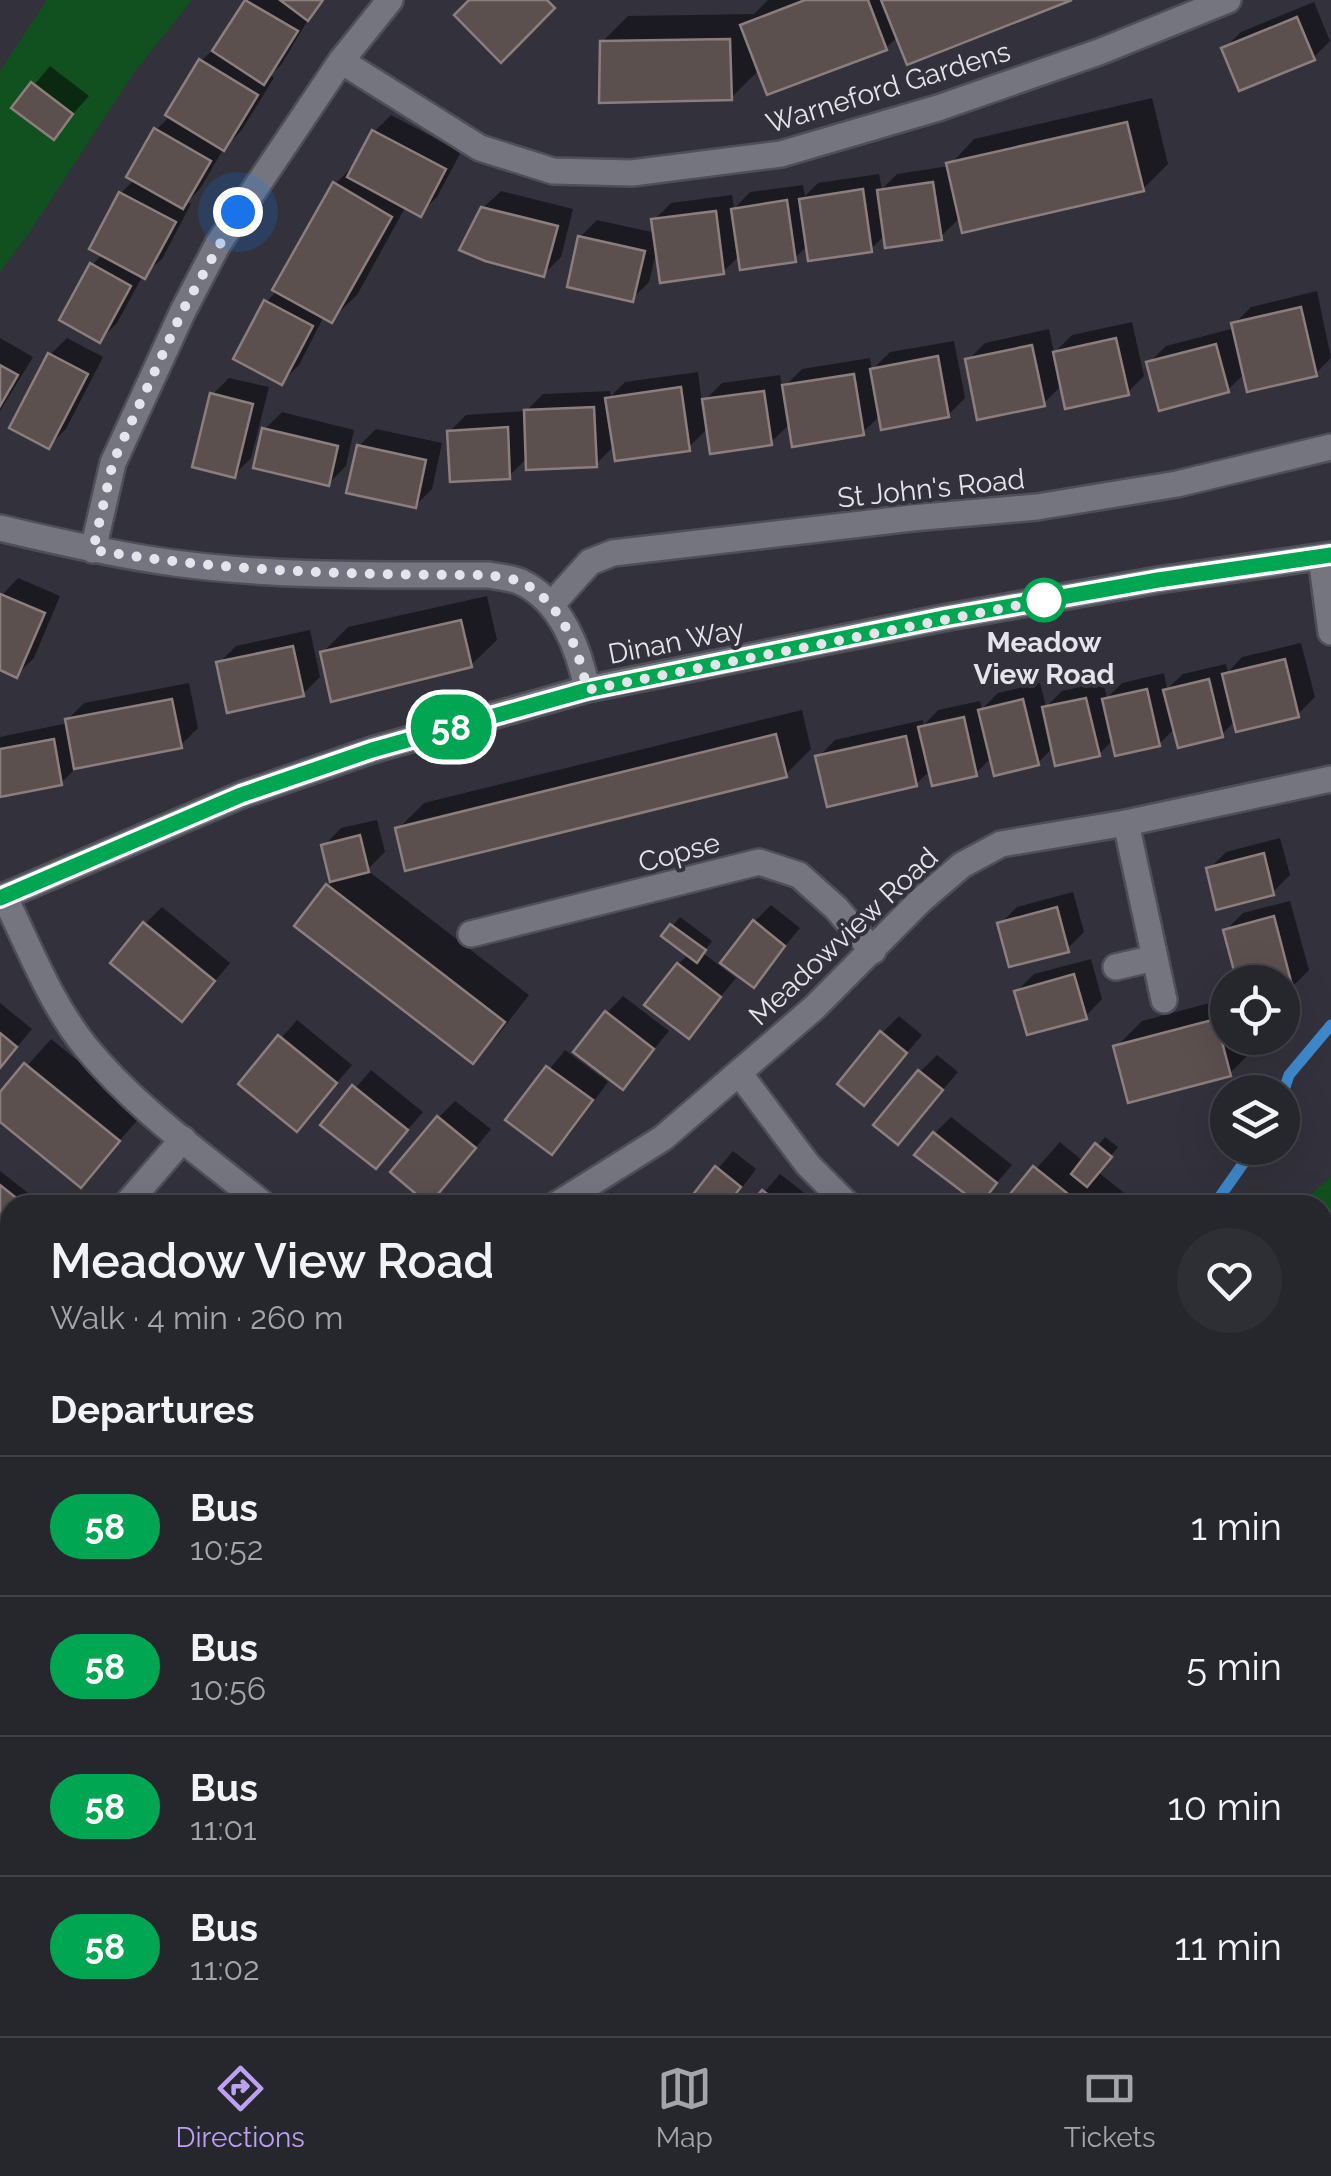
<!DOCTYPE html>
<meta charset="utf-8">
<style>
:root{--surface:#26262d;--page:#2e2e35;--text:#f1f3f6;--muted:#a4a5aa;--line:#424349;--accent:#bca0f2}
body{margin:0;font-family:Raleway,sans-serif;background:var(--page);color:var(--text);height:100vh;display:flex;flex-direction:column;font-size:38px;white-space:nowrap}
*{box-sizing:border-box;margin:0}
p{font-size:32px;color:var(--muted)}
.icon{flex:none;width:55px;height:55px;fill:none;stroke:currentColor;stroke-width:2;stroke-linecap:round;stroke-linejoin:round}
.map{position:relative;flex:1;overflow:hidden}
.panel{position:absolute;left:0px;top:1195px;width:1332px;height:842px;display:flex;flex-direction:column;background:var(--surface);border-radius:30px 30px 0 0;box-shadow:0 10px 40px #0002,0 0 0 2px var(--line)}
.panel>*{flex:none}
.badge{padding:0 20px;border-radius:32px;font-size:35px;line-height:65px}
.tools{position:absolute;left:1210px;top:965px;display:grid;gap:20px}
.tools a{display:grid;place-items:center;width:90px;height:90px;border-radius:50%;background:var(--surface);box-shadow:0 10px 40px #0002,0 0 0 2px var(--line);font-size:50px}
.you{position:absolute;width:50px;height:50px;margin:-25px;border:8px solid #fff;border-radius:50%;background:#1a73e8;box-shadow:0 0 0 15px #1a73e833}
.map>.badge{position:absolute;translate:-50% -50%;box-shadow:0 0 0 5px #fff}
h2{padding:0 50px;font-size:38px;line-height:90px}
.round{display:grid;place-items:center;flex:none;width:105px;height:105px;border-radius:52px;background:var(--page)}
.summary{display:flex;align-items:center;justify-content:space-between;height:170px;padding:0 50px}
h1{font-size:48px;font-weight:600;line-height:75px}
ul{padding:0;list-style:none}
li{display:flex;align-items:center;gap:30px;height:140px;padding:0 50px;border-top:2px solid var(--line)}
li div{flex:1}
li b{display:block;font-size:38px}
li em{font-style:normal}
li .badge{min-width:110px;font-weight:700;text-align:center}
.menu{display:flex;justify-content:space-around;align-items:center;height:140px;border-top:2px solid var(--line);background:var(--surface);font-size:28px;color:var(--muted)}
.menu a{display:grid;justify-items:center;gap:5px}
.menu .selected{color:var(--accent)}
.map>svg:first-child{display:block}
.green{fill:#11501f}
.shadow{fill:#0007}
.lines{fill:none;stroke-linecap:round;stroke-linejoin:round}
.stream{stroke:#3e89cc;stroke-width:11}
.building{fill:#5c504f;stroke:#8c7e7d;stroke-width:2.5}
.service-casing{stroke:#4f4f57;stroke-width:22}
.minor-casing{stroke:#4f4f57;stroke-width:30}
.tertiary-casing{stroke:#4f4f57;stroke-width:30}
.service{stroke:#757580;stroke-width:18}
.minor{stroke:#757580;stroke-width:25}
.tertiary{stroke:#757580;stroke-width:25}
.line-casing{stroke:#fff;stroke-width:22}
.line{stroke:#00a651;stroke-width:15}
.walk{stroke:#e4e4ea;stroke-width:10;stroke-dasharray:0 18}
.stop-dot{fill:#fff;stroke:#00a651;stroke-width:5}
.labels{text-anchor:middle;stroke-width:8;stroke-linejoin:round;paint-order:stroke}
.street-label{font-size:28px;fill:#e4e4ea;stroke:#33323c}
.stop-label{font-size:28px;font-weight:bold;fill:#e4e4ea;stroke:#33323c}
</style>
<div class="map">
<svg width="1331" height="2036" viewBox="0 0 1331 2036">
<rect width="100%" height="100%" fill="#33323c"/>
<g class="green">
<path d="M47 0H192L135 71 29 233 0 272V71Z"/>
<path d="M1331 1177V2036H732L742 2028H1322V1205H1298Z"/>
<path d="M377 2028H583L576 2036H369Z"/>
</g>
<g class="shadow">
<path d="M248 0H325L312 13 281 65 270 75 274 78 241 131 224 148 200 189 187 202 191 204 162 259 143 275 117 323 100 340 92 265 103 254 92 248 121 193 135 179 156 130 171 115 201 61 219 44Z"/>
<path d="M768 0H1065L898 36 886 48 760 69 731 98 602 42 628 16 754 14Z"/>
<path d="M1314 2 1330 41 1313 58 1224 49 1241 32Z"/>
<path d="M50 66 89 96 53 137 15 108Z"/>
<path d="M1152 98 1168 164 1143 189 961 217 940 237 886 234 871 249 808 245 794 259 740 255 723 272 657 248 649 282 632 299 580 237 597 220 656 233 654 220 671 203 732 195 734 209 750 192 803 185 805 196 818 183 879 174 882 189 897 174 949 166 974 139Z"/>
<path d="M391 115 461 152 437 197 420 214 406 206 357 295 331 320 324 316 299 365 282 382 266 302 278 290 335 184 359 160 374 132Z"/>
<path d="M501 191 573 209 561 257 544 274 483 208Z"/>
<path d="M1317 291 1331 358 1316 373H1245L1228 390 1149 363 1166 346 1235 328 1234 324 1251 307Z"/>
<path d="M1132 322 1144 376 1127 393 1062 385 1044 403 968 360 985 343 1049 329 1054 353 1072 335Z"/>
<path d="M0 338 33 357 0 411Z"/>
<path d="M67 338 103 357 66 429 49 446 50 355Z"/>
<path d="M954 341 965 398 948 415H881L862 433 791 423 770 443 708 428 688 448 615 445 596 464 528 457 509 476 449 432 466 415 526 411 543 394 610 391 611 396 625 382 698 372 702 403 722 383 780 375 782 389 802 369 870 358 872 370 890 352Z"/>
<path d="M229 378 269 387 251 458 234 475 212 395Z"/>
<path d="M282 412 354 430 346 466 329 483 265 429Z"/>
<path d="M376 429 442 443 432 489 415 506 359 446Z"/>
<path d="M18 578 60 596 34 658 17 675 0 668V597Z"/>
<path d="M487 596 497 640 471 665 323 652 348 627Z"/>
<path d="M310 630 320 677 303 694 219 663 236 646Z"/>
<path d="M1301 643 1315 697 1298 714 1236 720 1221 735 1175 728 1159 744 1114 739 1099 754 1053 747 1038 763 992 757 976 773 931 770 916 784 818 757 835 740 923 720 924 725 938 710 980 701 982 709 998 693 1040 683 1046 707 1062 691 1103 682 1107 698 1122 683 1164 673 1167 689 1183 674 1226 664 1228 672 1242 657Z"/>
<path d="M189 683 198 728 181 745 79 765 61 783 0 795V737L68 723 67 720 84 703Z"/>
<path d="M802 710 811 749 785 775 398 829 424 803Z"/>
<path d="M377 820 385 852 367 870 529 995 498 1035 472 1061 298 926 332 881 324 846 341 828Z"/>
<path d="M1280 838 1290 875 1273 892 1209 869 1226 852Z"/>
<path d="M1073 892 1084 932 1067 949 1000 924 1017 907Z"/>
<path d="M1290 901 1309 970 1292 987 1282 982H1240L1226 930 1243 913Z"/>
<path d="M771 905 800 928 753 985 754 922Z"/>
<path d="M162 907 230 963 198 1002 145 924Z"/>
<path d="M680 917 712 941 703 953 736 978 689 1035 678 964 689 954 664 936Z"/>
<path d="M1091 959 1102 999 1085 1017 1017 991 1034 974Z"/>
<path d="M623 996 669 1031 623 1087 607 1013Z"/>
<path d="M1228 998V1038H1253L1255 1048 1230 1073 1116 1047 1142 1021Z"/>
<path d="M0 1003 32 1029 0 1068Z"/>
<path d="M899 1016 922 1035 864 1103 882 1033Z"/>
<path d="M297 1020 352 1065 297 1129 241 1084Z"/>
<path d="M51 1039 143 1114 81 1184 0 1119V1096Z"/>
<path d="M565 1050 608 1082 569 1135 552 1152 509 1120Z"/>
<path d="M937 1055 958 1072 898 1142 920 1072Z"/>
<path d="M371 1070 423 1112 376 1166 324 1125Z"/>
<path d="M455 1101 491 1129 446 1184 438 1118Z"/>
<path d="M951 1117 1012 1165 979 1203 934 1134Z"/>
<path d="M1105 1137 1118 1147 1098 1172 1139 1205H1004L1060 1142 1084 1162Z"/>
<path d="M733 1151 756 1169 729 1205H688Z"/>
<path d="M0 1171 42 1204 10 1205V1226L0 1218Z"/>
<path d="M780 1174 820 1205H753Z"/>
<path d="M611 1192 627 1205H598Z"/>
<path d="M10 1422V1499L0 1490V1432Z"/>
<path d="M0 1909 10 1917V1982L0 1992Z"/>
</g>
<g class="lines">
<g class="stream">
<path d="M1282 1096 1289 1075 1331 1025"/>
<path d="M1214 1205 1254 1148"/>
</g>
</g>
<g class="building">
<path d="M245 0 298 31 264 85 212 51Z"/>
<path d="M280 0H323L308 21Z"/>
<path d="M469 0H547L555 8 501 63 454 15Z"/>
<path d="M805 0H868L887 50 767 95 740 25Z"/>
<path d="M881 0H1072L907 65Z"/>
<path d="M1297 17 1315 60 1239 91 1221 48Z"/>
<path d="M730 39 732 100 599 103 600 41Z"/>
<path d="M199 59 258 95 224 151 165 115Z"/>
<path d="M31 82 73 114 54 140 11 108Z"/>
<path d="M1127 122 1144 191 962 233 946 163Z"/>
<path d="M154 128 211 161 183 209 126 177Z"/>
<path d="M372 130 446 169 421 217 347 177Z"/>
<path d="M333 182 392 217 332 323 272 290Z"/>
<path d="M933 182 942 240 885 248 877 190Z"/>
<path d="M863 189 872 252 808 261 799 199Z"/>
<path d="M119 192 176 222 145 279 89 249Z"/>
<path d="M787 200 796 262 740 270 731 209Z"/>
<path d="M481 207 558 226 544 277 485 261 459 250Z"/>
<path d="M716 211 724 274 660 283 651 219Z"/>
<path d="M578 236 645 251 633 302 567 287Z"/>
<path d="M90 263 131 286 100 343 59 320Z"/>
<path d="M264 300 313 326 282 385 233 359Z"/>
<path d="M1301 307 1317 376 1247 392 1231 323Z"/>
<path d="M1116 338 1129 395 1065 409 1053 352Z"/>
<path d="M1216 344 1229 392 1159 411 1146 362Z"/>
<path d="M1032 345 1045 406 977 420 965 359Z"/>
<path d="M48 353 88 374 49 449 9 428Z"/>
<path d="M938 356 949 417 881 430 870 369Z"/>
<path d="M0 365 18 375 0 406Z"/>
<path d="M854 374 864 435 792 447 782 385Z"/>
<path d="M681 387 690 451 615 461 605 398Z"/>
<path d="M764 391 772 445 710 454 702 399Z"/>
<path d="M210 393 253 404 235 478 192 467Z"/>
<path d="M594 407 597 467 526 470 524 410Z"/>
<path d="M508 427 510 479 450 482 447 431Z"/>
<path d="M262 428 338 446 329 486 253 468Z"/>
<path d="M357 445 426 460 416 508 346 493Z"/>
<path d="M0 594 45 613 17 678 0 670Z"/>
<path d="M461 620 472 667 331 702 320 652Z"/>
<path d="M293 646 304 696 227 713 216 662Z"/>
<path d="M1285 659 1299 717 1236 732 1222 674Z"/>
<path d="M1209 679 1223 737 1178 748 1163 690Z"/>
<path d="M1147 689 1160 746 1115 756 1102 699Z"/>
<path d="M1086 698 1100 756 1055 766 1042 707Z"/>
<path d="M172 699 182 748 74 769 65 719Z"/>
<path d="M1023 699 1039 765 994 776 978 710Z"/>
<path d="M964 717 977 776 932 786 918 727Z"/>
<path d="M776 734 787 777 405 871 395 828Z"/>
<path d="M906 736 917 786 827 807 815 756Z"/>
<path d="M54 739 62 785 0 797V749Z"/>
<path d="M360 835 369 872 330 882 321 845Z"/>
<path d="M1264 853 1274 895 1216 910 1206 868Z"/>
<path d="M326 884 505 1022 473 1064 294 926Z"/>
<path d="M1057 907 1069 952 1009 967 997 923Z"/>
<path d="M1274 916 1293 989 1282 992V982H1237L1223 930Z"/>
<path d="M753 920 785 946 754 988 720 963Z"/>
<path d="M143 922 215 981 182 1022 110 963Z"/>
<path d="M670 924 706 950 697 963 661 936Z"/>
<path d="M677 963 721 997 689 1039 644 1005Z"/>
<path d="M1074 974 1087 1019 1027 1035 1014 991Z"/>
<path d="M605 1011 654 1049 623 1090 573 1052Z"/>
<path d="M1216 1019 1231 1076 1128 1103 1113 1046Z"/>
<path d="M880 1031 907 1053 864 1106 837 1084Z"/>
<path d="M0 1033 17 1047 0 1068Z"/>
<path d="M278 1035 337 1083 297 1132 238 1084Z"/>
<path d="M24 1063 120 1141 81 1188 0 1122V1092Z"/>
<path d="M546 1066 593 1100 552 1155 505 1120Z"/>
<path d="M918 1070 943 1090 898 1145 873 1125Z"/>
<path d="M352 1085 408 1130 376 1169 320 1125Z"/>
<path d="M437 1116 476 1148 429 1205 390 1172Z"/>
<path d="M933 1132 997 1183 980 1205 914 1155Z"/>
<path d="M1095 1143 1112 1157 1087 1187 1071 1174Z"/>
<path d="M715 1166 741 1187 727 1205H685Z"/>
<path d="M1033 1166 1082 1205H1001Z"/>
<path d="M0 1185 25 1205H10V1230L0 1221Z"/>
<path d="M762 1190 782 1205H750Z"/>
<path d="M0 1442 10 1450V1502L0 1494Z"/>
<path d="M0 1940 10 1948V1984L1 1995Z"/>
<path d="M138 2028H174L167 2036H136L133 2033Z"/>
</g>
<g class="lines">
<defs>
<path id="service" d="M0 1257 10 1265"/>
<g id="minor">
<path d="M341 61 480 148 553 171 632 173 781 154 938 108 1099 52 1228 0"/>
<path d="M93 550 113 463 183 311 218 244 341 61 390 0"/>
<path d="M1321 557 1331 632"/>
<path d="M552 604 590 562 613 553 912 518 1037 507 1177 484 1331 447"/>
<path d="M1126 823 1164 1000"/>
<path d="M4 896C29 946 49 1001 85 1046 135 1108 203 1155 264 1205"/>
<path d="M471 934 759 862 799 875 836 908 873 951"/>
<path d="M1116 967 1154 958"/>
<path d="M739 1073 808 1165 848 1205"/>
<path d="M126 1205 183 1139"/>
<path d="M556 1205 663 1138 815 1007 921 900 962 865 1001 844 1126 823 1331 779"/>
<path d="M0 1350 10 1338"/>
</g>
<g id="tertiary">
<path d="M0 528C58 542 115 555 174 563 278 577 384 575 489 575 499 577 512 578 521 582 561 601 579 649 587 689"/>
<path d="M0 898 241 795 372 750 587 689 943 618 1158 580 1331 555"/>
</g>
</defs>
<use href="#service" class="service-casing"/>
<use href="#minor" class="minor-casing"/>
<use href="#tertiary" class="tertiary-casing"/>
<use href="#service" class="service"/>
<use href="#minor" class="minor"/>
<use href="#tertiary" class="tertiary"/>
</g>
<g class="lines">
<defs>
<path id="line" d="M0 898 241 795 372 750 587 690 943 618 1158 580 1331 555"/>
</defs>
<use href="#line" class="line-casing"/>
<use href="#line" class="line"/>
<path class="walk" d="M238 212 183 310 113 462 93 550C225 572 356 575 489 575 499 577 512 578 521 582 561 601 579 649 587 690L1050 599 1044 600"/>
</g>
<circle class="stop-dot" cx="1044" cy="600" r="20"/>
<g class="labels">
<g class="street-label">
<text transform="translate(888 87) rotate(-17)" y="10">Warneford Gardens</text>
<text transform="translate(931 488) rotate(-6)" y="10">St John's Road</text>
<text transform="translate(676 641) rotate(-11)" y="10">Dinan Way</text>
<text transform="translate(679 852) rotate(-15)" y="10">Copse</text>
<text transform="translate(843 936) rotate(-43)" y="10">Meadowview Road</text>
</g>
<g class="stop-label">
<text x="1044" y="652">Meadow<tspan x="1044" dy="32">View Road</tspan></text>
</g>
</g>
</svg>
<div class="tools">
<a><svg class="icon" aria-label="locate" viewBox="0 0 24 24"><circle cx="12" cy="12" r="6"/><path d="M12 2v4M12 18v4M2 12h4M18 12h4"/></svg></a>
<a><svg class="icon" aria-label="layers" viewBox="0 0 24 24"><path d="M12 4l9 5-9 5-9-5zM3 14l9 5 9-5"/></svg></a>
</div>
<div class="you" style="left:238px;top:212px"></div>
<b class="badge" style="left:451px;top:727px;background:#00a651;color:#fff">58</b>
<section class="panel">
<div class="summary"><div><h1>Meadow View Road</h1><p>Walk · 4 min · 260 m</p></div><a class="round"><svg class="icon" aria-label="heart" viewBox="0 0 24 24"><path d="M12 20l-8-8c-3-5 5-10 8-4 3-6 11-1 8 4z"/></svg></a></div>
<h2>Departures</h2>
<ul>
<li><span class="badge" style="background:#00a651;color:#fff">58</span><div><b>Bus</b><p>10:52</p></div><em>1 min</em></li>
<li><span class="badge" style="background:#00a651;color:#fff">58</span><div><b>Bus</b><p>10:56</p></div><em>5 min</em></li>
<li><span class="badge" style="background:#00a651;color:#fff">58</span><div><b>Bus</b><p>11:01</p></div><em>10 min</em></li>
<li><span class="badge" style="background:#00a651;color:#fff">58</span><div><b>Bus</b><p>11:02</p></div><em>11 min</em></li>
</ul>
</section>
</div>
<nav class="menu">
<a class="selected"><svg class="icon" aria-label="directions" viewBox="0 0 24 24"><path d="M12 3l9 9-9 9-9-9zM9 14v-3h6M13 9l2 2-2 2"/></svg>Directions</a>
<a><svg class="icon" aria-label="map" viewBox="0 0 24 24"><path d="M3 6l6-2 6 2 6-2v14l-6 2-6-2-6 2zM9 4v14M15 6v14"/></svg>Map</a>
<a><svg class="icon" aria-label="tickets" viewBox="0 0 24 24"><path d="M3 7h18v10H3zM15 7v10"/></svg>Tickets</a>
</nav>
